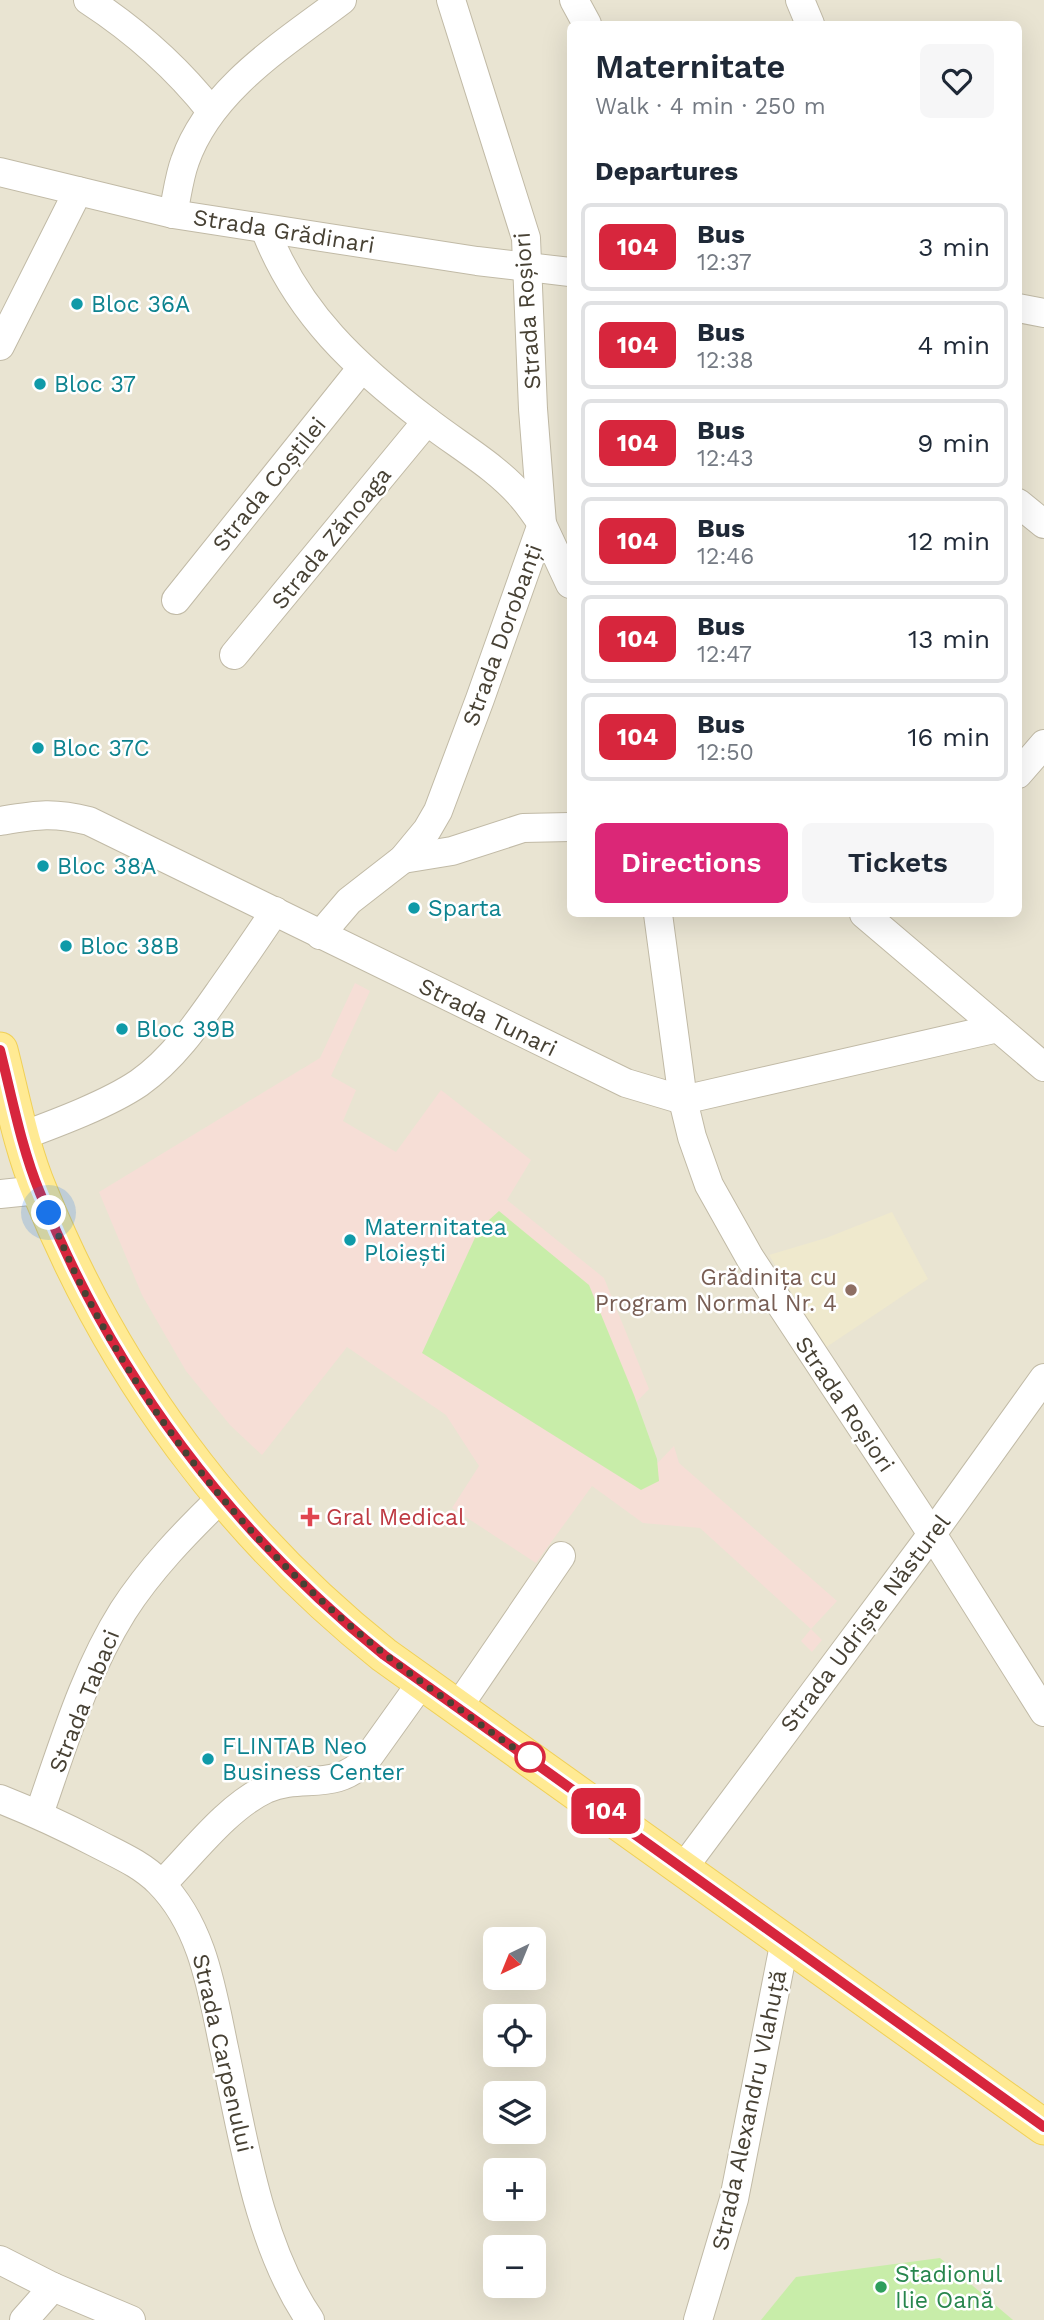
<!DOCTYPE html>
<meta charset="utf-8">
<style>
:root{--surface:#fff;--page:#f6f6f7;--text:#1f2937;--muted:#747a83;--line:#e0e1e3;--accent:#db2777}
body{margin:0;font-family:"Work Sans",sans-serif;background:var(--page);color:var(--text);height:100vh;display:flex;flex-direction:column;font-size:26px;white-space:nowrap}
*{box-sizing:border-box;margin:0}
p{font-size:23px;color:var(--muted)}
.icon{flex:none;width:38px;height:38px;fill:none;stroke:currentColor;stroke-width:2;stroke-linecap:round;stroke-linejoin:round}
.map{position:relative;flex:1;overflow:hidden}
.sheet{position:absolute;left:567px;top:21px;width:455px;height:896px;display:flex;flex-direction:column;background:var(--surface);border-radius:10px;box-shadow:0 7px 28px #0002}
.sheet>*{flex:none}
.badge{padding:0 14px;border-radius:10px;font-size:24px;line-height:46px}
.needle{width:46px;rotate:223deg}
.fabs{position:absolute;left:483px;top:1927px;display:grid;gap:14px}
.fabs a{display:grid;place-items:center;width:63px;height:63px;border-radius:10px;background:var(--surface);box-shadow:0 7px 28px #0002;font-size:35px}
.you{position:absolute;width:35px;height:35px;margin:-18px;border:5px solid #fff;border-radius:50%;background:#1a73e8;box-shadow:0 0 0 10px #1a73e833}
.map>.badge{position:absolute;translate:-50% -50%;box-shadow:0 0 0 4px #fff}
h2{padding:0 28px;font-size:26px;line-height:63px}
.round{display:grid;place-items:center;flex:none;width:74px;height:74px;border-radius:10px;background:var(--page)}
.overview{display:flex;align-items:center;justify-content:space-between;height:119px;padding:0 28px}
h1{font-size:33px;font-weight:600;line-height:52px}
.cta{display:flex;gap:14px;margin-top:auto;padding:14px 28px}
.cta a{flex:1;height:80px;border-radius:10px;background:var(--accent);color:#fff;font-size:28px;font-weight:600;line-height:80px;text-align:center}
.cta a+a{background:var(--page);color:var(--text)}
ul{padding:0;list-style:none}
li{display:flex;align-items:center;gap:21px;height:88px;margin:0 14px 10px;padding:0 14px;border:4px solid var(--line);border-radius:10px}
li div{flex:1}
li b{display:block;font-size:26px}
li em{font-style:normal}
li .badge{min-width:77px;font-weight:700;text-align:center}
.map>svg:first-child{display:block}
.residential{fill:#e9e4d2;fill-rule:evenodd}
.education{fill:#efe9cd}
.medical{fill:#f6ded6}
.green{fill:#c8eda9}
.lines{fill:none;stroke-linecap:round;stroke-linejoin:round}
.minor-casing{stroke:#c1baa6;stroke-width:30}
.major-casing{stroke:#f0d057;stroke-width:37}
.minor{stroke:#fff;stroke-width:28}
.major{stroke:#ffea93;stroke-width:35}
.line-casing{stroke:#fff;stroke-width:16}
.line{stroke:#d7263d;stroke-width:10}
.walk{stroke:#474134;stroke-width:7;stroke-dasharray:0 12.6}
.culture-dot{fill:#0f9aa8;stroke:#fff;stroke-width:2.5}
.education-dot{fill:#8d6e63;stroke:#fff;stroke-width:2.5}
.health-dot{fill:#e0444e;stroke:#fff;stroke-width:2.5}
.stop-dot{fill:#fff;stroke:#d7263d;stroke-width:3.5}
.leisure-dot{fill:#2e9e5b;stroke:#fff;stroke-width:2.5}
.labels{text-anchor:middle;stroke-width:5;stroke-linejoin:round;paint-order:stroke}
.street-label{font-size:23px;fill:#474134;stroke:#fff}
.culture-label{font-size:23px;fill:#0d838f;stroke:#fff;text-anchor:start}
.education-label{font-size:23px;fill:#785e54;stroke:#fff;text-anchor:end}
.health-label{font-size:23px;fill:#be3a42;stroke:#fff;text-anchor:start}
.leisure-label{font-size:23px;fill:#27864d;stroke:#fff;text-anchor:start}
</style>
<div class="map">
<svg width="1044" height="2320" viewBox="0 0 1044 2320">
<rect width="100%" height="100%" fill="#f4f1e5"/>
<path class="residential" d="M0 0H1044V2320H0ZM570 24H1018V914H570ZM495 1939H534V1978H495ZM495 2016H534V2054H495ZM495 2093H534V2132H495ZM495 2170H534V2208H495ZM495 2247H534V2286H495Z"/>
<path class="education" d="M892 1212 928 1279 825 1348 769 1255 826 1238Z"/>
<path class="medical" d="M355 983 370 991 331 1076 356 1090 343 1121 396 1152 441 1090 531 1160 507 1200 604 1278 649 1389 590 1450 646 1475 674 1446 679 1463 837 1601 811 1629 822 1640 812 1652 801 1641 811 1629 700 1528 643 1523 592 1486 536 1563 452 1508 479 1466 446 1415 347 1347 262 1455 230 1425 186 1371 142 1295 99 1192 320 1058Z"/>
<g class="green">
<path d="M499 1211 589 1285 634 1395 657 1459 659 1481 641 1490 422 1353 479 1229Z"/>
<path d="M940 2258 1013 2320H761L796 2277Z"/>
</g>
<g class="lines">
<defs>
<g id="minor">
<path d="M88 0C134 30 177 68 211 111"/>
<path d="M451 0 526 238 533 409 542 524 570 584"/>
<path d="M574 0 587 24"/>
<path d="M800 0 810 24"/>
<path d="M0 172 173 214 477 261 570 272"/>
<path d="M173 214C177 196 179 177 185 161 210 89 284 44 342 0"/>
<path d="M265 229C297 313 357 368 427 421 459 446 497 467 523 498 530 506 536 515 542 524"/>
<path d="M1018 308 1044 313"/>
<path d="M0 346 78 191"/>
<path d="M1018 503 1044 524"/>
<path d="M176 600 361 369"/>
<path d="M234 655 427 421"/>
<path d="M1018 774 1044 744"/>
<path d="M0 821C37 815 52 812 89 821L626 1083 683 1100 998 1028"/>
<path d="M403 859 452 851 523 828 570 827"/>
<path d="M658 914 683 1100 692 1137 709 1185 750 1258 932 1534 1044 1712"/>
<path d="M864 914 1044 1067"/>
<path d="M320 935 349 901 403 859 427 830 438 811 480 699 542 524"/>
<path d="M22 1136C57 1123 108 1104 139 1083 173 1059 197 1024 220 991 239 964 257 938 275 911"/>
<path d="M0 1194 39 1190"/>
<path d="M458 1707 561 1556"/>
<path d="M0 1799C33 1812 65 1827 96 1843 119 1855 141 1864 159 1882 203 1926 212 1991 224 2048 243 2137 258 2244 310 2320"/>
<path d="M39 1814C63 1746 84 1673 123 1611 150 1569 185 1533 221 1498"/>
<path d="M684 1867 932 1534 1044 1378"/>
<path d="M162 1884C192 1854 227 1807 266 1789 303 1773 334 1793 367 1759L422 1682"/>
<path d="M0 2260 53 2287 131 2320"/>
<path d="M24 2320 53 2287"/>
<path d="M698 2320 734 2199 785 1940"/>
</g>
<path id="major" d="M0 1050C12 1097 21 1147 40 1192 114 1375 230 1532 384 1655L1044 2127"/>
</defs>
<use href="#minor" class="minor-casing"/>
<use href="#major" class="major-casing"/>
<use href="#minor" class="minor"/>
<use href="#major" class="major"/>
</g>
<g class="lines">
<defs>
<path id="line" d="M0 1050C12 1097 21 1147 40 1193 113 1375 231 1532 384 1655L1044 2127"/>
</defs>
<use href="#line" class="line-casing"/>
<use href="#line" class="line"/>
<path class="walk" d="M49 1213C59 1236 68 1259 79 1281 164 1451 286 1587 441 1696 466 1713 509 1747 530 1757"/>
</g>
<g class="culture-dot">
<circle cx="77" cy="304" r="7"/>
<circle cx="40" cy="384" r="7"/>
<circle cx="38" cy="748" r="7"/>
<circle cx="43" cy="866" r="7"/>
<circle cx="414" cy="908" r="7"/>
<circle cx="66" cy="946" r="7"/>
<circle cx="122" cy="1029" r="7"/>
<circle cx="350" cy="1240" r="7"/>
<circle cx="208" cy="1759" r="7"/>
</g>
<circle class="education-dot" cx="851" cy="1290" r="7"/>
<path class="health-dot" d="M306.5 1506.5h7v7h7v7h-7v7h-7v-7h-7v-7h7z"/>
<circle class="stop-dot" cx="530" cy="1757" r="14"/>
<circle class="leisure-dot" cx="881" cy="2287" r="7"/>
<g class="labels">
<g class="street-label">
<text transform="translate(284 231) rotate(9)" y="8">Strada Grădinari</text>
<text transform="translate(527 311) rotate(-94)" y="8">Strada Roșiori</text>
<text transform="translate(269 484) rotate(-51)" y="8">Strada Coștilei</text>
<text transform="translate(331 538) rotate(-51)" y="8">Strada Zănoaga</text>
<text transform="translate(502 635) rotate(-70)" y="8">Strada Dorobanți</text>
<text transform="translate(488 1017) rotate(26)" y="8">Strada Tunari</text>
<text transform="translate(845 1404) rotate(56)" y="8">Strada Roșiori</text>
<text transform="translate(865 1623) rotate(-53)" y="8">Strada Udriște Năsturel</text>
<text transform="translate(84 1701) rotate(-68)" y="8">Strada Tabaci</text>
<text transform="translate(223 2053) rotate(77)" y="8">Strada Carpenului</text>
<text transform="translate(749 2110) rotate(-78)" y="8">Strada Alexandru Vlahuță</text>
</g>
<g class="culture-label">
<text x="91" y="312">Bloc 36A</text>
<text x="54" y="392">Bloc 37</text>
<text x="52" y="756">Bloc 37C</text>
<text x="57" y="874">Bloc 38A</text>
<text x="428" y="916">Sparta</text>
<text x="80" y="954">Bloc 38B</text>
<text x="136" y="1037">Bloc 39B</text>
<text x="364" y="1235">Maternitatea<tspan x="364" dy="26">Ploiești</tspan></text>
<text x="222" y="1754">FLINTAB Neo<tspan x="222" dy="26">Business Center</tspan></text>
</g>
<g class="education-label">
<text x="837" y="1285">Grădinița cu<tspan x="837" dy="26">Program Normal Nr. 4</tspan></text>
</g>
<g class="health-label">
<text x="326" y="1525">Gral Medical</text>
</g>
<g class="leisure-label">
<text x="895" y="2282">Stadionul<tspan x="895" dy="26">Ilie Oană</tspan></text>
</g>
</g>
</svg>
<div class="fabs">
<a><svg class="needle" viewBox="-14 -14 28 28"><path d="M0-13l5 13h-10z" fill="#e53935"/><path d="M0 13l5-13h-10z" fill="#747a83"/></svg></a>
<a><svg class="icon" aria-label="locate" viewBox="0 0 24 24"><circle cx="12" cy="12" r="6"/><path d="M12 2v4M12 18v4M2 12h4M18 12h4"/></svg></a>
<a><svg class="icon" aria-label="layers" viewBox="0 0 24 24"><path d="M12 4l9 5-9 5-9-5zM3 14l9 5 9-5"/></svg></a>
<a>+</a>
<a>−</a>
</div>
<div class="you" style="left:49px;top:1213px"></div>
<b class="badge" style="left:606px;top:1811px;background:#d7263d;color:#fff">104</b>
<section class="sheet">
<div class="overview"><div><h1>Maternitate</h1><p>Walk · 4 min · 250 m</p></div><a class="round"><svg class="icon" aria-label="heart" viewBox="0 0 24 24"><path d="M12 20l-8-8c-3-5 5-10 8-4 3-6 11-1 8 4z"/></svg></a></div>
<h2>Departures</h2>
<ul>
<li><span class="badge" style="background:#d7263d;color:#fff">104</span><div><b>Bus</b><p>12:37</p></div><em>3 min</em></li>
<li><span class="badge" style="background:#d7263d;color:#fff">104</span><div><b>Bus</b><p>12:38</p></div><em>4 min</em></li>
<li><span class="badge" style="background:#d7263d;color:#fff">104</span><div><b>Bus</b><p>12:43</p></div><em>9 min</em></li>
<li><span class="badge" style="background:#d7263d;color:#fff">104</span><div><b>Bus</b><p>12:46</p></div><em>12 min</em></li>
<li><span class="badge" style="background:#d7263d;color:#fff">104</span><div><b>Bus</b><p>12:47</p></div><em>13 min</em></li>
<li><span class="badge" style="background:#d7263d;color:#fff">104</span><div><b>Bus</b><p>12:50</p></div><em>16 min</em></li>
</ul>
<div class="cta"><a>Directions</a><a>Tickets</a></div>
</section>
</div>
